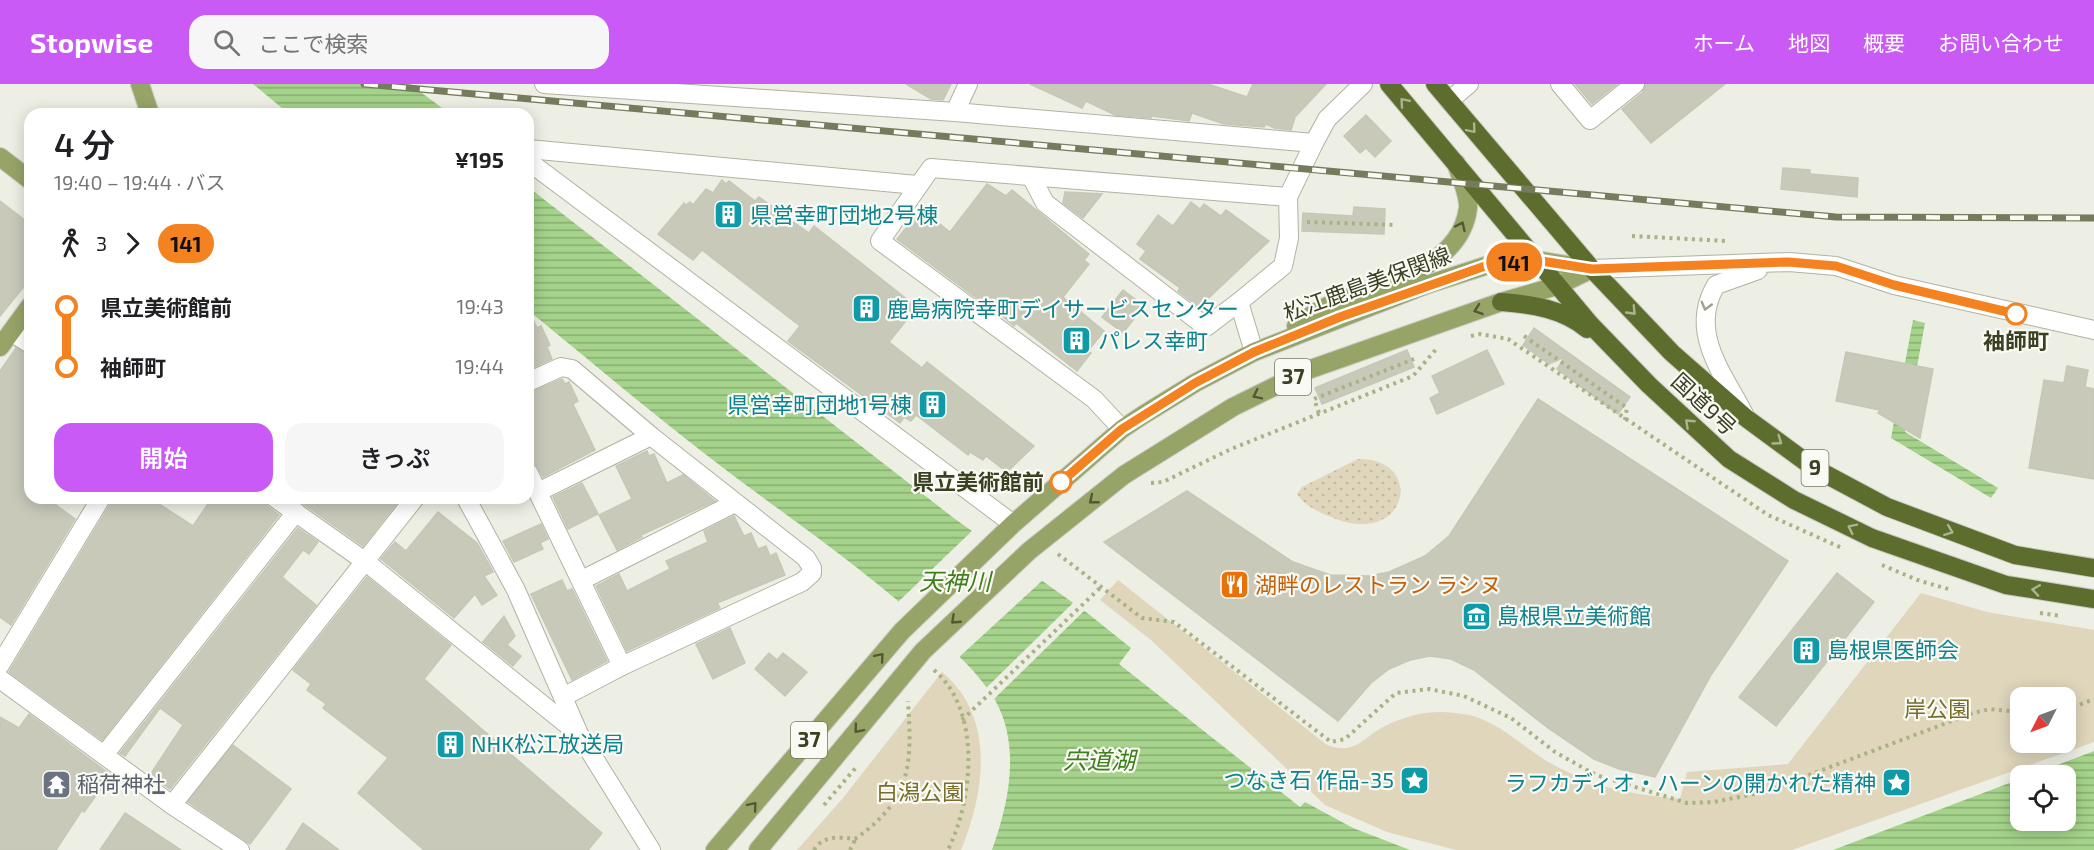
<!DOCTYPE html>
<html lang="ja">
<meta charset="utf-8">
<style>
:root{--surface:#fff;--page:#f6f6f6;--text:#202124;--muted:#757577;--accent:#ca5af5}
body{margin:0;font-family:"Exo 2","Noto Sans JP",sans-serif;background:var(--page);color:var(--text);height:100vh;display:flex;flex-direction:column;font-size:22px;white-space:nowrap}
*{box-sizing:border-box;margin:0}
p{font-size:20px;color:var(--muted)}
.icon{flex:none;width:33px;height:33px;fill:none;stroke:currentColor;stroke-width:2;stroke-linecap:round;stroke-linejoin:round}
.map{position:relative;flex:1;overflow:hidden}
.drawer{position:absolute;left:24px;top:24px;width:510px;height:396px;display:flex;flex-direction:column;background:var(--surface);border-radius:18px;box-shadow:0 3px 15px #0003}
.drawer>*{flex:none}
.badge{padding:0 12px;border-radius:20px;font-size:21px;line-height:39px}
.needle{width:39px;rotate:228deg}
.tools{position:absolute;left:2010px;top:603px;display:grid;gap:12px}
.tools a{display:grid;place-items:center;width:66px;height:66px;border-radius:12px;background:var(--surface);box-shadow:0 3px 15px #0003;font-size:30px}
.map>.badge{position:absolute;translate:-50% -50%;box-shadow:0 0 0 3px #fff}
.legs{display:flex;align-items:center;gap:9px;height:66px;padding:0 30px;font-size:20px}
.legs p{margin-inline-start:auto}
.summary{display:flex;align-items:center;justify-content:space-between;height:102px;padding:0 30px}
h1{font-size:33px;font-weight:600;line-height:45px}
.action{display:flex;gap:12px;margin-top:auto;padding:12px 30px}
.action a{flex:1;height:69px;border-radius:18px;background:var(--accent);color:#fff;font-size:24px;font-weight:600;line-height:69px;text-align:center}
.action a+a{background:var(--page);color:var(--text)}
ul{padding:0 30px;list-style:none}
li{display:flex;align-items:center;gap:21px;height:60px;font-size:22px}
li i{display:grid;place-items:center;width:9px;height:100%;margin:0 8px;background:currentColor}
li i::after{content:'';width:15px;height:15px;margin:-8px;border:4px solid;border-radius:50%;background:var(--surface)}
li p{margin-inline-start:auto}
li:first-child i{background:linear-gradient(#0000 50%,currentColor 0)}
li:last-child i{background:linear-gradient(currentColor 50%,#0000 0)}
header{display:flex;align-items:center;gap:36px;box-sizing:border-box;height:84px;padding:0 30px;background:var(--accent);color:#fff}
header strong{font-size:28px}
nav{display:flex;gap:33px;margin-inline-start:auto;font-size:21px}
.search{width:420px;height:54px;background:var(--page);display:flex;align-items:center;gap:15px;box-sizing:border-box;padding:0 21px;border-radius:18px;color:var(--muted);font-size:22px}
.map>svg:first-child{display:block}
.grass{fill:url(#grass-dots)}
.green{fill:#dfd6bc;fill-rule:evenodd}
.water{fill:url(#water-rules)}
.pier{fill:#edeee4}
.building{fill:#c8c9b9;stroke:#c6c8b6;stroke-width:1.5}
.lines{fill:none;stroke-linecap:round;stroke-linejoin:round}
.minor-casing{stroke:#b0b3a2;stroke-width:20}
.major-casing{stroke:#c8cac1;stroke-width:20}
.highway-casing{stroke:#c8cac1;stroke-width:20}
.path{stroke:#aab283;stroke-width:4;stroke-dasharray:3 4.5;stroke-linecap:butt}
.minor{stroke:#fff;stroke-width:18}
.major{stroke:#97a467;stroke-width:18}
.highway{stroke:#5c6d2d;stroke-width:18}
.rail-casing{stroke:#757b5d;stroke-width:7}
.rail{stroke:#fafaf5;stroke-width:4.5;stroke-dasharray:14;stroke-linecap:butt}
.oneway{stroke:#abb491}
.oneway2{stroke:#515933}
.oneway3{stroke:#9ca090}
.line-1-casing{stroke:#fff;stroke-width:14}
.line-1{stroke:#f58220;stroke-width:9}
.stop-1-dot{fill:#fff;stroke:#f58220;stroke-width:3}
.labels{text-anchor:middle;stroke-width:4.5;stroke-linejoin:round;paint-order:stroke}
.shield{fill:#fafaf5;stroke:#747861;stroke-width:1.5}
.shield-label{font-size:21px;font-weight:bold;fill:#3a4022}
.culture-label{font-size:22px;fill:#0d838f;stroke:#fafaf5;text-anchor:start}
.street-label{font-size:22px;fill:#3a4022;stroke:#fafaf5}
.stop-label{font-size:22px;font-weight:bold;fill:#3a4022;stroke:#fafaf5}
.food-label{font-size:22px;fill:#c56008;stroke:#fafaf5;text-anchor:start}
.park-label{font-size:22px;fill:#786e2b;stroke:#fafaf5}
.worship-label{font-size:22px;fill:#5b616d;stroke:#fafaf5;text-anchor:start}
.water-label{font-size:24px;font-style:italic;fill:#3e7e1b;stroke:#fafaf5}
</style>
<header>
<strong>Stopwise</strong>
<div class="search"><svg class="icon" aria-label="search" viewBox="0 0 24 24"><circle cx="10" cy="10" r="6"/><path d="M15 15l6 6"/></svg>ここで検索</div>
<nav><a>ホーム</a><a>地図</a><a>概要</a><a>お問い合わせ</a></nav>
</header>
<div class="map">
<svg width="2094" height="766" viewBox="0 0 2094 766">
<defs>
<pattern id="grass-dots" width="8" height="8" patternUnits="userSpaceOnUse" patternTransform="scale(1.5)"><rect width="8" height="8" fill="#dfd6bc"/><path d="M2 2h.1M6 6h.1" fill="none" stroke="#c0b9a1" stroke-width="1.8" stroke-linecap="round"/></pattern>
<pattern id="water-rules" width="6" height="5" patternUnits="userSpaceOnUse" patternTransform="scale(1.5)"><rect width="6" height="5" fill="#a5d38b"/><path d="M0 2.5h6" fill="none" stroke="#87ad71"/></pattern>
</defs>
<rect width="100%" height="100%" fill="#edeee4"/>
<path class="grass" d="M1358 375C1427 374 1408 466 1331 433 1318 428 1305 422 1297 410L1302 403Z"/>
<g class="green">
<path d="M1118 496 1327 661C1357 672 1363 652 1387 641 1412 629 1436 625 1463 630 1497 635 1521 662 1550 679 1596 704 1629 710 1680 715L1687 688 1788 680 1921 509 1987 528 2094 546V658L1792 766H1456L1387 748 1325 721 1151 556 1100 516ZM2020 614H2066V658H2020Z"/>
<path d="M942 588C996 633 985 708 961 766H797L843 714Z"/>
</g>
<g class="water">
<path d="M253 0H410L450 30H289Z"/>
<path d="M528 103 955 435 1086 528 1131 564 1119 580 1300 723 1305 718 1353 744 1410 766H992C1009 719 1021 662 995 616 979 589 954 567 931 546 868 488 798 440 730 389 661 337 595 281 528 226Z"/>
<path d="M1913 236 1925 239 1905 348 1998 404 1991 414 1891 354Z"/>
<path d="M2094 667V766H1833L2020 695V736H2066V692L2031 691Z"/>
</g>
<g class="pier">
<path d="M974 445 1044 495 957 575 897 519Z"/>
<path d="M1075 517 1086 525 992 617 984 606Z"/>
</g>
<g class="building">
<path d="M906 0H951L943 16 931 15Z"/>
<path d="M1030 0H1208L1247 13 1253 0H1326L1295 33 1291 46 1274 44 1266 40 1264 43 1224 40 1192 29 1189 37 1152 32 1151 34 1115 31 1086 17 1082 24Z"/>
<path d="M1575 0H1617L1592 20Z"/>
<path d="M1646 0H1725L1651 59 1622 25 1642 9Z"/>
<path d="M1366 31 1391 57 1375 73 1366 64 1360 69 1344 52Z"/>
<path d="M1783 84 1810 86V90L1858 94 1857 113 1781 105Z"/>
<path d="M722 96 726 100 729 97 755 117 759 113 809 149 814 142 917 223 889 258 922 284 927 278 1034 362 1007 388 986 372 983 376 970 368 968 371 916 331 911 337 904 333 900 339 788 257 800 242 702 166 693 176 658 150 684 119 686 121 690 118 693 121 706 105 713 109Z"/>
<path d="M987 100 1006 112 1012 106 1089 170 1084 176 1089 180 1063 213 1104 247 1088 267 1091 269 1077 287 1016 239 1014 242 983 216 982 218 897 155 921 125 950 148Z"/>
<path d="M1065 108 1102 110 1083 134 1063 119Z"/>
<path d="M0 117 30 140V195L0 232Z"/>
<path d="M1191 118 1200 125 1204 120 1221 132 1226 126 1269 157 1199 223 1178 207 1180 204 1140 175 1146 167 1137 160 1158 131 1173 142Z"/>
<path d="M1354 123 1385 125 1384 150 1302 147 1303 129 1353 132Z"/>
<path d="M1123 206 1144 222 1123 249 1102 233Z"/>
<path d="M528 225 537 244 541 242 550 261 547 263 552 275 528 286Z"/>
<path d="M1534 244 1630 313 1618 330 1557 285 1565 273 1549 280 1523 261Z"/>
<path d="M16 264 30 271V414H60L56 421 75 435 11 541 0 533V287Z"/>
<path d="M1407 266 1414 283 1322 320 1315 304Z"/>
<path d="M1487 266 1504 300 1437 330 1430 314 1440 309 1432 292Z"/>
<path d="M1846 268 1933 285 1920 354 1878 329 1880 326 1836 317Z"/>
<path d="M2067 282 2088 286 2085 303 2094 305V395L2029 384 2044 296 2064 299Z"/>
<path d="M562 295 565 300 569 298 578 317 573 320 595 366 543 393 535 379 528 377V309Z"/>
<path d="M1538 315 1788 477 1711 591 1655 693 1619 685 1594 675 1548 644 1474 586 1451 575 1430 572 1410 576 1389 585 1371 599 1338 637 1104 458 1187 407 1293 478 1330 491 1369 492 1389 488 1425 472 1449 452Z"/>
<path d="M647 367 649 372 654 370 667 399 683 391 715 417 641 451 642 453 617 466 599 431 632 415 616 382Z"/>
<path d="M582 399 598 430 568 445 553 413Z"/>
<path d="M114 414H150L193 442 212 414H264L268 423 279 431 102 656 9 588Z"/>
<path d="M295 414H401L363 462Z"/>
<path d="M438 428 477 459 493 488 484 492 497 511 482 521 475 510 454 534 381 475 395 458 406 467Z"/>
<path d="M734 432 744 452 751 449 758 465 766 462 770 472 776 469 785 491 717 519 720 524 627 567 596 502 619 490 627 507 670 485 666 477 708 458 704 447Z"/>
<path d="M541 440 548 455 540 459 543 465 514 478 503 457Z"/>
<path d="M298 444 318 458 309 470 303 466 282 493 316 521 170 705 150 691 183 641 160 624 125 672 120 669Z"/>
<path d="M1837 489 1874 518 1776 642 1739 613Z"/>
<path d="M367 493 451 561 424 595 602 749 588 766H424L358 709 388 674 323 624 326 620 307 606 311 600 293 586Z"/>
<path d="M562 496 567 507 572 505 607 577 572 596 531 510Z"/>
<path d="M504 532 515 552 507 561 521 572 513 582 483 558Z"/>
<path d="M730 544 745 579 713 595 696 560Z"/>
<path d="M769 569 777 576 783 569 807 588 785 612 755 585Z"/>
<path d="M29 630 111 691 84 728 82 726 56 766H0V633L19 644Z"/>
<path d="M233 661 291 705 250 760 188 718Z"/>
<path d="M125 729 181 766H100Z"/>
<path d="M303 739 339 766H286Z"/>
</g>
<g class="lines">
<defs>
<g id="minor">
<path d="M544 0 955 28 1314 59 1288 113"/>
<path d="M1560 0 1590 36 1635 0"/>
<path d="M1449 17 1469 0"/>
<path d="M955 28 968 0"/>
<path d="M1314 59 1327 35 1363 0"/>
<path d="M528 65 917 101"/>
<path d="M528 77 1013 440"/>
<path d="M1032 94 1045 119 1206 243 1239 218"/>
<path d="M1592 185 1789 178 1836 182 1894 201 2094 246"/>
<path d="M11 248 30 260"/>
<path d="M528 298 561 283 572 285 651 352 806 474 812 484V489L802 498 622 582 563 613"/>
<path d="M1745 332C1723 289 1688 248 1716 201L1758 186"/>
<path d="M1122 345 1094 315 880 157 931 84 1288 113 1289 154 1283 182 1239 218 1254 268"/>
<path d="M528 388 622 582"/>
<path d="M538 408 651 352"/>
<path d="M275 414 366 478 575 647"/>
<path d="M466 414 516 506 579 650 651 766"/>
<path d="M582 496 735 419"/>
<path d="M0 581 101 414"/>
<path d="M0 595 172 721 240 766"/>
<path d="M104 671 296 428"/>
<path d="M172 721 415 414"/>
</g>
<g id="major">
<path d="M140 0 150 30"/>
<path d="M0 73 30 96"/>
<path d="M1296 242C1307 234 1319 225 1332 220 1378 202 1461 185 1468 124 1469 111 1460 92 1456 79"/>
<path d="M0 263 30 222"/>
<path d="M715 766 902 547 1013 440 1122 345 1143 331 1195 299 1254 268 1426 201 1488 181 1535 176 1592 185"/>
<path d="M758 766 923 567 1029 467 1124 391 1233 323 1308 286 1501 218 1557 202 1592 185"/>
</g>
<g id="highway">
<path d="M1389 0 1590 240 1649 301 1729 375 1794 416 1872 454 2006 501 2094 515"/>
<path d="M1435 0 1592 185 1672 269 1746 334 1814 384 1887 423 2015 471 2094 484"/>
<path d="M1501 218C1531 220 1564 225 1587 245"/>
</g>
</defs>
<use href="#minor" class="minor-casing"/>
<use href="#major" class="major-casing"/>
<use href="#highway" class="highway-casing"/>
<g class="path">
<path d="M1307 138 1397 141"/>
<path d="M1632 152 1727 157"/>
<path d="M1471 252 1480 250 1508 255 1768 431 1842 464"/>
<path d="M1524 252 1627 324 1625 336"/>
<path d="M1319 329 1314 315 1414 275"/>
<path d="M1151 399 1163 398 1231 365 1413 292 1438 263"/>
<path d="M1058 470 1142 534 1174 538 1331 658 1345 655 1396 609 1429 605 1464 612 1511 634 1555 668 1596 691 1687 719 1714 718 1764 708 1973 629 1990 625 2020 628"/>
<path d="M1882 481 1920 497 1952 506"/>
<path d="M2040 529 2062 532"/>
<path d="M934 586C982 627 973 715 948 766"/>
<path d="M2066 626 2094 615"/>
<path d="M962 636 1101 503"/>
<path d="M824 721 858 681"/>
<path d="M814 766C823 751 839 753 855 755 912 715 912 681 908 617"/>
<path d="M850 766 855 756"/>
</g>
<use href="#minor" class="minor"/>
<use href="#major" class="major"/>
<use href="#highway" class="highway"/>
<defs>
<path id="rail" d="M364 0 1836 133 2094 134"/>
</defs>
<use href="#rail" class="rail-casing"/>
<use href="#rail" class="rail"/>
</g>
<defs><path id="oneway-chevron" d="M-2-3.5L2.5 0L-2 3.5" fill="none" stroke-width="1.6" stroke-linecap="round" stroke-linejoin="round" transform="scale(1.5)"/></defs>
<g class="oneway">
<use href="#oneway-chevron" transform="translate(1404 18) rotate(-131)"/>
<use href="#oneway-chevron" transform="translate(1472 45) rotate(50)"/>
<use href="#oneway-chevron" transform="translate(1632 227) rotate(46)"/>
<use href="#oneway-chevron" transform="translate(1689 339) rotate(-137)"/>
<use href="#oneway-chevron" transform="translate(1778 357) rotate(36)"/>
<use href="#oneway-chevron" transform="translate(1852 444) rotate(-154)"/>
<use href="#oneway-chevron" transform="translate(1949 447) rotate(21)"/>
<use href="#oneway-chevron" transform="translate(2036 506) rotate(-171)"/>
</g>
<g class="oneway2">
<use href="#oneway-chevron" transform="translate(1461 142) rotate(-65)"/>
<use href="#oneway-chevron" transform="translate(1478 226) rotate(161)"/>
<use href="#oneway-chevron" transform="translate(1257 311) rotate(154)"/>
<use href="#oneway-chevron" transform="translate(1093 416) rotate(141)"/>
<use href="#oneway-chevron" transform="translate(955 536) rotate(137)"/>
<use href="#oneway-chevron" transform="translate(880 573) rotate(-50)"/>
<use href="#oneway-chevron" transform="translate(858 645) rotate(130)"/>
<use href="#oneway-chevron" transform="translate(753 722) rotate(-50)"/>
</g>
<use class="oneway3" href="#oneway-chevron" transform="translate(1706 222) rotate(105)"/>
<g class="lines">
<defs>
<path id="line-1" d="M1061 398 1122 345 1195 299 1254 268 1340 233 1488 181 1535 176 1592 185 1788 178 1836 182 1894 201 2016 230"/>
</defs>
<use href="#line-1" class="line-1-casing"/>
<use href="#line-1" class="line-1"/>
</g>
<defs>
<symbol id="building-square" viewBox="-11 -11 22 22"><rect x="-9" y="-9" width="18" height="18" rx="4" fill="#0f9aa8" stroke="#fafaf5"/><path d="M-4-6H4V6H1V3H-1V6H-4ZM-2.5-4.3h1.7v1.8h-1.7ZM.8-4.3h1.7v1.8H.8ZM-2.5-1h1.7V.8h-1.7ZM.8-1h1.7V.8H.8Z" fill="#fff"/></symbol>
<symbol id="restaurant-square" viewBox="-11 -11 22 22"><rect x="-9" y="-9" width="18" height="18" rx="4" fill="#e8710a" stroke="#fafaf5"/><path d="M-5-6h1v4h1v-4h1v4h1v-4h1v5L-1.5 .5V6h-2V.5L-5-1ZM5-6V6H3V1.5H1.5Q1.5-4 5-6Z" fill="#fff"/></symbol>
<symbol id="museum-square" viewBox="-11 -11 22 22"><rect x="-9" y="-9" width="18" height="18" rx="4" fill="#0f9aa8" stroke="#fafaf5"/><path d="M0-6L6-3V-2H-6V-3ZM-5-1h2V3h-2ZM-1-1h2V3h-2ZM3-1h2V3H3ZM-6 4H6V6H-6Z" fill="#fff"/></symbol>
<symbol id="sight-square" viewBox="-11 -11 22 22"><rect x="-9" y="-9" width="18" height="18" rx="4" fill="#0f9aa8" stroke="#fafaf5"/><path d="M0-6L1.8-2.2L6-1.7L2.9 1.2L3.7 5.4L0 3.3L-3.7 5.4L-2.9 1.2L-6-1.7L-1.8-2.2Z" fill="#fff"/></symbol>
<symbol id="temple-square" viewBox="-11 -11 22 22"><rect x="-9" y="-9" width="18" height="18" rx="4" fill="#6b7280" stroke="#fafaf5"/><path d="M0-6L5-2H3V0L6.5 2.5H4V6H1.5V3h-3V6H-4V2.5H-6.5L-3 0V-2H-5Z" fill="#fff"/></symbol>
</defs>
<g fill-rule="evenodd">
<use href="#building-square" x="712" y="114" width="33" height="33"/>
<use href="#building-square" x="850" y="208" width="33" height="33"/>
<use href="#building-square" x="1060" y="240" width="33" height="33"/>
<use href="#building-square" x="916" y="304" width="33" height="33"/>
<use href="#restaurant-square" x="1218" y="484" width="33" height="33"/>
<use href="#museum-square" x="1460" y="516" width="33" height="33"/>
<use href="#building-square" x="1790" y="550" width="33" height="33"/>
<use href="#building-square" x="434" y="644" width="33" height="33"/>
<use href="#sight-square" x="1398" y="680" width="33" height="33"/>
<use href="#sight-square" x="1880" y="682" width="33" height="33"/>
<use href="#temple-square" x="40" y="684" width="33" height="33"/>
</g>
<g class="stop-1-dot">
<circle cx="2016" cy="230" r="10"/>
<circle cx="1061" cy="398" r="10"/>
</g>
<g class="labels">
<g class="shield">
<rect x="1275" y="275" width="36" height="36" rx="4.5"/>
<rect x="1801.5" y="366" width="27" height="36" rx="4.5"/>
<rect x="791" y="638" width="36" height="36" rx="4.5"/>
</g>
<g class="shield-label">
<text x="1293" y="300">37</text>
<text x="1815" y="391">9</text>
<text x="809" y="663">37</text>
</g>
<g class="culture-label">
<text x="750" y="139">県営幸町団地2号棟</text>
<text x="887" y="233">鹿島病院幸町デイサービスセンター</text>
<text x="1098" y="265">パレス幸町</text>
<text x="912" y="329" text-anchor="end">県営幸町団地1号棟</text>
<text x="1497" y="540">島根県立美術館</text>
<text x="1827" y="574">島根県医師会</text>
<text x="471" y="668">NHK松江放送局</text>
<text x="1394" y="704" text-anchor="end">つなき石 作品-35</text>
<text x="1876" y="707" text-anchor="end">ラフカディオ・ハーンの開かれた精神</text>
</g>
<g class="street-label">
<text transform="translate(1367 200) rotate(-20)" y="8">松江鹿島美保関線</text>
<text transform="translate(1704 320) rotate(43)" y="8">国道9号</text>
</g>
<g class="stop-label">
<text x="2016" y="265">袖師町</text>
<text x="1044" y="406" text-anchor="end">県立美術館前</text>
</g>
<g class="food-label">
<text x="1255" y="509">湖畔のレストラン ラシヌ</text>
</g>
<g class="park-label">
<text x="1937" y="633">岸公園</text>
<text x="920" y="716">白潟公園</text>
</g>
<g class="worship-label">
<text x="77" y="708">稲荷神社</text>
</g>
<g class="water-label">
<text x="955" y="506">天神川</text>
<text x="1099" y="685">宍道湖</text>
</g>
</g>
</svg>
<div class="tools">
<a><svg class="needle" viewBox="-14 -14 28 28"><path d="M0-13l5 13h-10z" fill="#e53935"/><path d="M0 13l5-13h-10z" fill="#757577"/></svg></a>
<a><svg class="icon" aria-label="locate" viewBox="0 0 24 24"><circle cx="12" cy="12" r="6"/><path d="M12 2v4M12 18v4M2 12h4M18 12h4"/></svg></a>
</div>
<b class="badge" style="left:1514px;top:178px;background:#f58220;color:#111">141</b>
<section class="drawer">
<div class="summary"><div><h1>4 分</h1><p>19:40 – 19:44 · バス</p></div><b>¥195</b></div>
<div class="legs"><svg class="icon" aria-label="walk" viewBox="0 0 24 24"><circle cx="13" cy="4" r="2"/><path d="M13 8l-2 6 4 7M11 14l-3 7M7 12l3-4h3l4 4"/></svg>3<svg class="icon" aria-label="forward" viewBox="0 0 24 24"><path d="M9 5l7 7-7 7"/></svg><b class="badge" style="background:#f58220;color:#111">141</b></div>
<ul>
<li><i style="color:#f58220"></i><b>県立美術館前</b><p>19:43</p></li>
<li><i style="color:#f58220"></i><b>袖師町</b><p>19:44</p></li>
</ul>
<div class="action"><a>開始</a><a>きっぷ</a></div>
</section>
</div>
